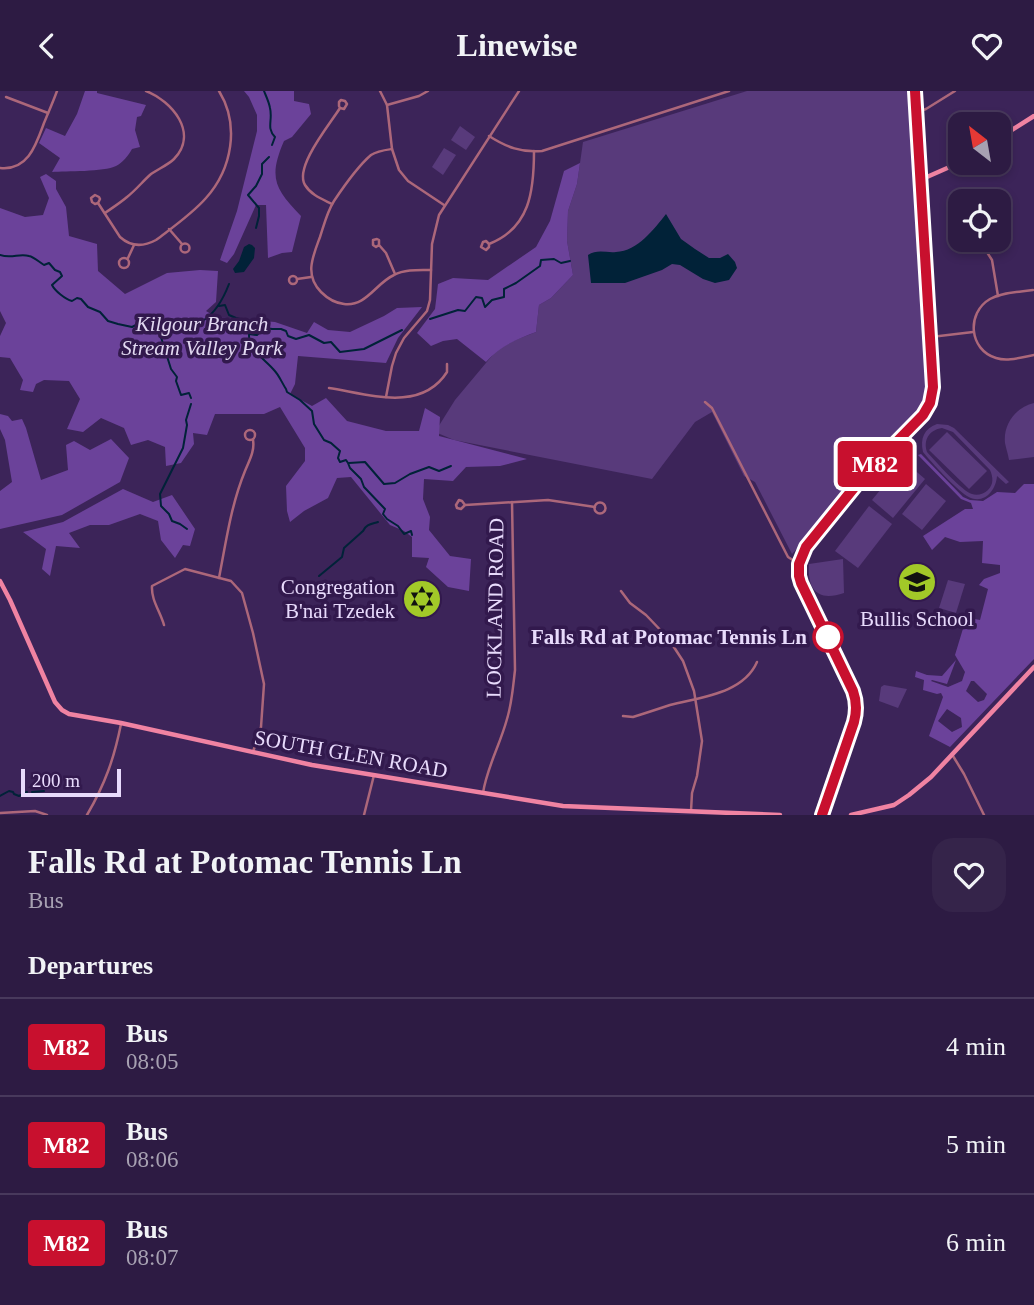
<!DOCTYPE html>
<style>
:root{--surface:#2d1b43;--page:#35244a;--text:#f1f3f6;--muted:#a7a1b2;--line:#48395c}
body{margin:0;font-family:"Times New Roman",serif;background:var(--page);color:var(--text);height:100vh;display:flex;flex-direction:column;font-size:26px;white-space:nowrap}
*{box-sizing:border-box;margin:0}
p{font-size:23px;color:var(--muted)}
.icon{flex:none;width:38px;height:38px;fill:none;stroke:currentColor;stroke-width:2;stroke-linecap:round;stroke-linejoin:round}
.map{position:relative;height:724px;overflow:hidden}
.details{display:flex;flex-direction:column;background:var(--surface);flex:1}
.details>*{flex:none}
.badge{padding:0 14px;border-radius:5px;font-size:24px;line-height:46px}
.needle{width:46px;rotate:329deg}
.buttons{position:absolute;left:948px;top:21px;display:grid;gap:14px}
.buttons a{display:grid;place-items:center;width:63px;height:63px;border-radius:14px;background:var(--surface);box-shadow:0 4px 10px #0003,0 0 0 2px var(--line);font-size:35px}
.scale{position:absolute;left:21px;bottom:18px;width:100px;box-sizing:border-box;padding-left:7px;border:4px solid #e8dbfc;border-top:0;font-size:19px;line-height:24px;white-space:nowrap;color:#e8dbfc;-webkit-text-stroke:5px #32194d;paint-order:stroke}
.map>.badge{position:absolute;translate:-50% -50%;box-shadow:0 0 0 4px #fff}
h2{padding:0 28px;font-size:26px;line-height:63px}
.round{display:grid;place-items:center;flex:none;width:74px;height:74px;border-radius:21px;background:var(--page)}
.headline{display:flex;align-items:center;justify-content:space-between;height:119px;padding:0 28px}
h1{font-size:33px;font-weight:700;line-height:52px}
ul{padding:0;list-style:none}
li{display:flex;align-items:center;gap:21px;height:98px;padding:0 28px;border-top:2px solid var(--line)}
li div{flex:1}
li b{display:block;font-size:26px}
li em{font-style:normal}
li .badge{min-width:77px;font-weight:700;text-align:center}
header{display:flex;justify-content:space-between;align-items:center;height:91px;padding:0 28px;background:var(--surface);font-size:32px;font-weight:700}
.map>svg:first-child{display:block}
.green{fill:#583a7b;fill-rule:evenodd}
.forest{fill:#6b429a;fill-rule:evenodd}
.water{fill:#012238}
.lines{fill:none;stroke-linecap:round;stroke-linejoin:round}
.stream{stroke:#012238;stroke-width:2}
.street{stroke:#ac677a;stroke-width:2.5}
.secondary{stroke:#f083a2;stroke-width:4.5}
.primary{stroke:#f3b9c7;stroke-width:5}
.line-casing{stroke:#fff;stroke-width:16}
.line{stroke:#c8102e;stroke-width:10}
.stop-dot{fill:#fff;stroke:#c8102e;stroke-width:3.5}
.labels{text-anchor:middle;stroke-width:7;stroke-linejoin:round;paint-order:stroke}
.park-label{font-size:21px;font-style:italic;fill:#e2d9f1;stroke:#32194d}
.poi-label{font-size:21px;fill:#e8dbfc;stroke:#32194d;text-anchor:end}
.street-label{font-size:21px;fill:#e8dbfc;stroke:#32194d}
.stop-label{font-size:21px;font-weight:bold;fill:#e8dbfc;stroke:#32194d;text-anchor:end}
</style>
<header><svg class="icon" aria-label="back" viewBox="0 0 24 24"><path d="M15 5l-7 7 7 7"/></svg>Linewise<svg class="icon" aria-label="heart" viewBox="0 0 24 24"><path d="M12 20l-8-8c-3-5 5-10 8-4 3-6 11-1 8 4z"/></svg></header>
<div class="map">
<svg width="1034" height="724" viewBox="0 0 1034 724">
<rect width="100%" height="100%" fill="#3c2459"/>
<g class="green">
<path d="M747 0H911L931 285 930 302 923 320 857 385 819 434 792 463 755 391 744 385 712 321 695 331 652 388 454 349 435 341 455 309 496 260 513 250 536 241 539 214 551 207 573 184 567 150 568 120 577 93 583 51Z"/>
<path d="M460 35 475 46 466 59 451 49Z"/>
<path d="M444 57 456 64 443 84 432 76Z"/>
<path d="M1034 312V366L1009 369C1008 363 1006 357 1005 352 1003 333 1016 316 1034 312Z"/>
<path d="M937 333 948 334 954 337 1009 391 1006 393 997 385C996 400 983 415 967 405 956 398 931 371 923 361 920 347 924 338 937 333ZM942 337 953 341 990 379C993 386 994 393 988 399 984 403 977 405 972 403 963 401 935 370 927 361 923 349 929 339 942 337Z"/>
<path d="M947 341 987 380 969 398 929 359Z"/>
<path d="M904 370 925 388 893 427 872 409Z"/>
<path d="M926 393 946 410 922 439 902 423Z"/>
<path d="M869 415 892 433 858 477 835 460Z"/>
<path d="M843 468 844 502C818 511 807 499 809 473Z"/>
<path d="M948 489 965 493 956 522 939 517Z"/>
<path d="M884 594 907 598 898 617 879 610 881 596Z"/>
</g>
<g class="forest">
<path d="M85 0H97V2L146 14 141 25 137 26 135 39 140 56 132 58C129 64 122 72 116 75 104 81 66 80 52 81L60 67 39 52 46 37 65 45 77 23Z"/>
<path d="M244 0H294V10L309 13 311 23 292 46 284 50C268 87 275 98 301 125L292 161 282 162 268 167 266 114H256L234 163 227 172 220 169 237 120 257 40V24L249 6Z"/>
<path d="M580 72 577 93 568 120 567 150 573 184 551 207 539 214 536 241C517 248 500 255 486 271L457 248 443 250 431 255 417 242 435 218 438 193 453 187 488 189 536 156 550 130 564 80Z"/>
<path d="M46 83 56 90V98L66 116 69 145 97 153 98 180 125 203 167 182 200 179 218 180 216 211 206 220 216 226 275 231 307 242 314 231 328 239 350 241 384 225 397 217 422 216 398 247 386 272 298 265 295 293 290 303 312 315 326 307 347 330 386 340H419L425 317 440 326 439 345 527 368 500 375 466 376 453 390 424 388 423 408 430 426 429 439 450 465 471 468 469 500 448 496 426 476 429 467 412 466V446L404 440 390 434 351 386 337 387 328 407 304 420 290 431 287 420 286 395 305 370V357L280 316 264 323H215L207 344 193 342 194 353 181 372 166 375 165 356 148 349 131 354 124 337 101 327 83 341 67 338 80 308 69 290 44 289 36 293 33 301 20 299 23 289 10 267 0 266V245L6 232 0 220V117L25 126 43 124 49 107 40 86Z"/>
<path d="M0 323 8 325 12 330 22 328 26 337 41 389 68 379 66 354 74 350 90 359 111 348 129 367 120 391 62 424 0 438V400L12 391 5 349 0 338Z"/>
<path d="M921 363 963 406 970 409 983 410 997 401 1015 402 1024 393H1034V568L950 656 929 645 943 606 941 602 937 603 923 599 924 589 915 586 916 580 927 584 942 585 956 569 947 593 932 589 931 590 948 596 962 590 965 581 955 564 965 531 959 525 980 529 988 498 979 494 984 488 1000 482V474L982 472 983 450 960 451 945 446 932 459 923 445 965 418H973L971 412 961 408 918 364ZM971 590H974L987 603 984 609 978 611 966 600ZM947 618 961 627 962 636 952 641 938 630Z"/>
<path d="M123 398 153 411 172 404 195 438 190 455 183 454 175 467 161 449 158 430 140 423 109 434H90L69 442 80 457 56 455 50 485 42 478 46 458 23 441 63 431Z"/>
</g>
<g class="water">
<path d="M666 123 681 148 695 158 709 167H720L728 163 735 171 737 177 729 189 715 192 703 188 680 174 672 173 662 179 625 192H591L588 164C597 158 606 162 616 161 638 160 654 138 666 123Z"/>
<path d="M249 153 252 154 255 157 254 167 244 181 235 182 233 178 239 170 244 156Z"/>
</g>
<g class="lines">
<g class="stream">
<path d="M264 0C266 5 269 11 270 17 273 29 266 37 275 46L272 54"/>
<path d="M256 137 259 125V117L248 104 256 95 262 83V73L269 66"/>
<path d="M0 164C12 168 19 162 29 165 34 166 39 171 44 174L49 172 55 179 60 181 62 185 52 194C55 200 65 208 72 210L77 207 81 208 88 216 100 221 108 230 118 233 132 236 138 233C161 246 159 243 182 233 189 229 197 233 204 229 216 221 224 206 229 193"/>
<path d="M219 215 225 214 229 224 236 227 251 231 256 235 272 238H281L286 240 288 245 296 248 309 244 324 252 331 251 340 261 364 258 402 239"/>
<path d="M430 228 458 219 465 220 476 206 482 207 485 216 492 209 504 206V198L516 192 540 175 541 169 554 168 561 172 570 170"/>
<path d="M265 236 257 244 249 243C248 259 265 268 274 279 279 284 282 292 286 298L287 301 300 309 312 320 314 333 324 349 331 352 340 360 338 367 340 371 346 369 348 372 350 377 361 388 364 396 385 418 383 423 387 428 398 435 404 443 411 440 412 444"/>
<path d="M160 243 171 278 177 286 176 290 181 304 189 302 191 307"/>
<path d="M349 372 365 371 384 393 395 392 410 383 429 376 439 380 451 375"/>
<path d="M187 438 180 433 172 430 169 423 161 415 160 403 183 357 187 334 186 329 191 313"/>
<path d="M319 485 342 466 344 457 363 440C366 433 372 433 378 431"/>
<path d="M32 701 44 700"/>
<path d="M0 705 9 700 13 701 14 703 19 705 27 701"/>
</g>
<g class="street">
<path d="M380 0 387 14 392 58 399 79 408 90 444 114"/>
<path d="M6 6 48 22"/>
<path d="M387 14 419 5 428 0"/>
<path d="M918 21 926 18 955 0"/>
<path d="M489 45C506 56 522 62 542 60L729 0"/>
<path d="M392 58C385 59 377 60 371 64 357 76 344 95 334 110 327 121 324 134 320 146 313 165 304 184 321 201 327 207 335 212 344 213 366 216 376 192 394 184 405 178 419 179 431 179"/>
<path d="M0 77C28 80 36 54 44 32 48 22 53 11 57 0"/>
<path d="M98 112 100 108 99 106 95 104 91 107 92 111 95 113 98 112 120 146C131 156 143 156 156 149 173 136 192 123 206 107 232 78 240 34 219 0"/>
<path d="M332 113C322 108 311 104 305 94 294 76 330 33 340 17L344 18 347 13 345 10 341 9 339 11V15L340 17"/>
<path d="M105 122C112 117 120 112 127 106 136 99 143 90 151 83 158 78 168 74 174 68 199 42 172 10 146 0"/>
<path d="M169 138 182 153"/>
<path d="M979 149 992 169 998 205"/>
<circle cx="185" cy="157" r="4.5"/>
<path d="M489 153V156L486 159 481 156 483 151 486 150 489 153C530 137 534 100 534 60"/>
<path d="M379 154 376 156 373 154V149L377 148 379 149V154L386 162 395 183"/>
<path d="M128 167 134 154"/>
<circle cx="124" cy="172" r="5"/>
<circle cx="293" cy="189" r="4"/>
<path d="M297 188 311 186"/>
<path d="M1033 199C1019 201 1003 201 990 208 966 222 969 259 996 267 1008 271 1022 266 1034 264"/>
<path d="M931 246 973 241"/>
<path d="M329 297C368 303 421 322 447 281V273"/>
<path d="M386 306 392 275 396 262 404 247 427 220 430 209 432 153 439 124 519 0"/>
<path d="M705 311 712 317 788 466 799 473"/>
<circle cx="250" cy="344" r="5"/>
<circle cx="600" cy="417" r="5.5"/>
<path d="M465 414 462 410 459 409 456 414 457 417 461 418 465 414 548 409 595 416"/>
<path d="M219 487C226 451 231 414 245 380 249 370 255 360 253 349"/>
<path d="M621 500 630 512 646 524 668 547 683 570 694 600 702 650 697 685 692 702 691 720"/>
<path d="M164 534C160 520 151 509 152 495L185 478 231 490 242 502 253 542 264 593 261 636 253 661"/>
<path d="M623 625 633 626C646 622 658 618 670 614 700 606 743 603 757 571"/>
<path d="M953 665 964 683 984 724"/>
<path d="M483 702C487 676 500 654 507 628 512 612 513 596 515 579L512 411"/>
<path d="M0 722 35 720 47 724"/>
<path d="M87 724C105 693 114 668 121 633"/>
<path d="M364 724 374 684"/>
</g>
<g class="secondary">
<path d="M999 47 1034 25"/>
<path d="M920 89 961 71"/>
<path d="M0 490 10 509 55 611 62 619 69 623 121 632 312 674 563 715 780 724"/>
<path d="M851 724 894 714 909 704 931 686 1034 576"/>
</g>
<path class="primary" d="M822 724 854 631C857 620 856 611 853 600L801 492 798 485 799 473 806 456 866 382 923 324 930 312 933 296 915 0"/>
</g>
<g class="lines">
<defs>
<path id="line" d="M822 724 854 631C857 620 857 611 853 600L801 492 799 485V473L806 456 866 382 923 324 930 312 933 296 915 0"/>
</defs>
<use href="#line" class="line-casing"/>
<use href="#line" class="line"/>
</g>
<defs>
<symbol id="school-disc" viewBox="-11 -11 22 22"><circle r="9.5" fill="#a2c928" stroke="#32194d"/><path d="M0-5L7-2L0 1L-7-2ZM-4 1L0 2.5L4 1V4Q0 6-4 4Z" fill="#111"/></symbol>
<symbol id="synagogue-disc" viewBox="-11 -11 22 22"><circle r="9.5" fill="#a2c928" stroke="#32194d"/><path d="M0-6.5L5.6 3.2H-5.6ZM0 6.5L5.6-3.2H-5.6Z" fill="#111"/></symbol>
</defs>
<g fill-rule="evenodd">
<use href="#school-disc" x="895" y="469" width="44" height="44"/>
<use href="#synagogue-disc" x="400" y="486" width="44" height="44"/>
</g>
<circle class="stop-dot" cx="828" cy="546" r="14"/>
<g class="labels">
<g class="park-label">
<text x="202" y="240">Kilgour Branch<tspan x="202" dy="24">Stream Valley Park</tspan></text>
</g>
<g class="poi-label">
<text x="395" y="503">Congregation<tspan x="395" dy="24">B'nai Tzedek</tspan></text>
<text x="917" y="535" text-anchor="middle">Bullis School</text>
</g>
<g class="street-label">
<text transform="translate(495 517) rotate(-89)" y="7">LOCKLAND ROAD</text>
<text transform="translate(351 663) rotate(10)" y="7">SOUTH GLEN ROAD</text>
</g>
<g class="stop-label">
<text x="807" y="553">Falls Rd at Potomac Tennis Ln</text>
</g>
</g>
</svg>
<div class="buttons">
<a><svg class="needle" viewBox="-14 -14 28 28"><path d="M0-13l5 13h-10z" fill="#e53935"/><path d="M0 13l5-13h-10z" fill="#a7a1b2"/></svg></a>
<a><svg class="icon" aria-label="locate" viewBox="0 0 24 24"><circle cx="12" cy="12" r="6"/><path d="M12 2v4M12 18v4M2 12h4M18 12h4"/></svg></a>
</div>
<div class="scale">200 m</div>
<b class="badge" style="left:875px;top:373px;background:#c8102e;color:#fff">M82</b>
</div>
<section class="details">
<div class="headline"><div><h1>Falls Rd at Potomac Tennis Ln</h1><p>Bus</p></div><a class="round"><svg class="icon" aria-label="heart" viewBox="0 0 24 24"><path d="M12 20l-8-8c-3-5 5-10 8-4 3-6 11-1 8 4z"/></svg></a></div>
<h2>Departures</h2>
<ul>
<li><span class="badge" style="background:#c8102e;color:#fff">M82</span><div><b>Bus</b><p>08:05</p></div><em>4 min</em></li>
<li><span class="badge" style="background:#c8102e;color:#fff">M82</span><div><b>Bus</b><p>08:06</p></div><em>5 min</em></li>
<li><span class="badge" style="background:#c8102e;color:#fff">M82</span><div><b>Bus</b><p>08:07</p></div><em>6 min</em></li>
</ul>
</section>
